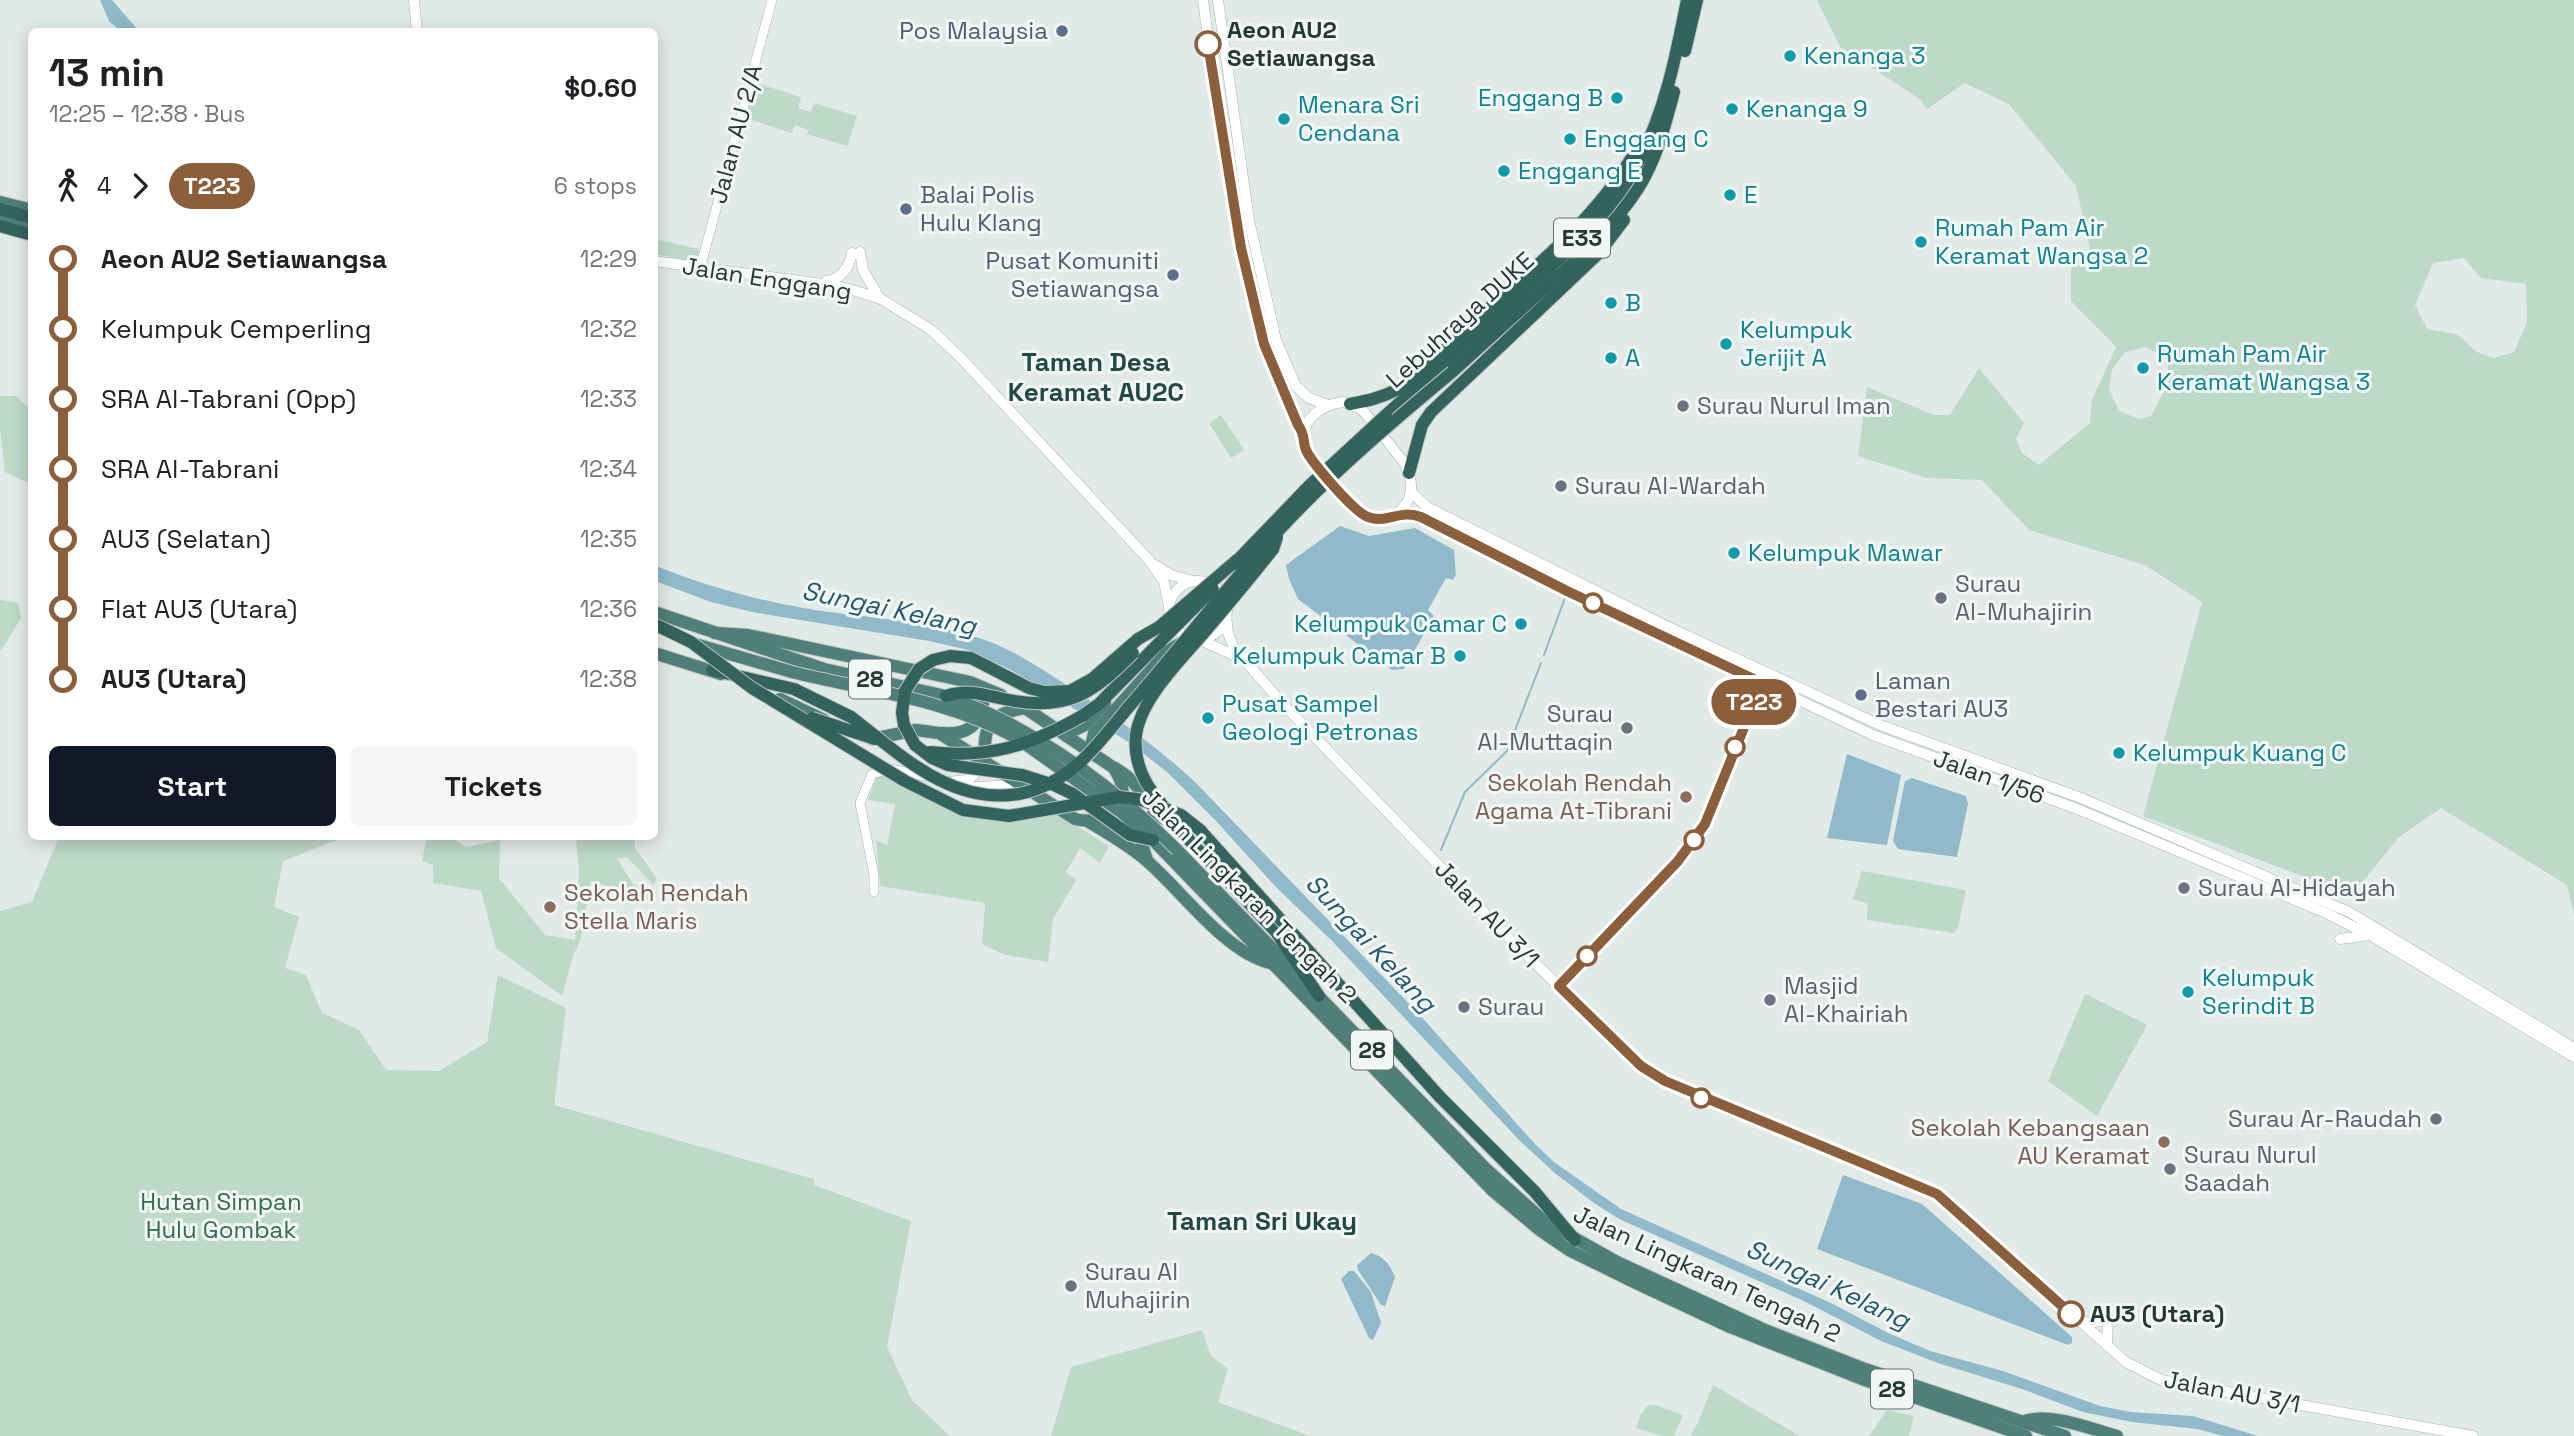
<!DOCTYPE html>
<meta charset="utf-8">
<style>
:root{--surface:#fff;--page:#f6f6f6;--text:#202124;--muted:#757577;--accent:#111827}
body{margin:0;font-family:"Space Grotesk",sans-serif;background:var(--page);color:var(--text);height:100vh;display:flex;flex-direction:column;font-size:26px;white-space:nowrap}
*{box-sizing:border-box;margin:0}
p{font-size:23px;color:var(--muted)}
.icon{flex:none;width:38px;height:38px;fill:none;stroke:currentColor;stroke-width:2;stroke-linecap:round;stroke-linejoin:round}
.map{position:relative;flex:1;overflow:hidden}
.sheet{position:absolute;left:28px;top:28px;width:630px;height:812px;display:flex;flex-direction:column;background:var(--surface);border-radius:10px;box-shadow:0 4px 18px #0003}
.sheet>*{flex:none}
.badge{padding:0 14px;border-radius:23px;font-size:24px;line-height:46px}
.map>.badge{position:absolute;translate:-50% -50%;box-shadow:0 0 0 4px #fff}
.legs{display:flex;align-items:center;gap:10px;height:77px;padding:0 21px;font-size:23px}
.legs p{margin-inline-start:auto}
.head{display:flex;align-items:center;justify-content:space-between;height:119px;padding:0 21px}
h1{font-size:38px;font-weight:700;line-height:52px}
.cta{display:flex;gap:14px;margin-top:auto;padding:14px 21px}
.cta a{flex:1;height:80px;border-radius:10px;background:var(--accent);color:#fff;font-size:28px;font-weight:700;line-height:80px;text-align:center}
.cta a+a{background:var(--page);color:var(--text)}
ul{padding:0 21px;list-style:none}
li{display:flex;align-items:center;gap:24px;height:70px;font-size:26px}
li i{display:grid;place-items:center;width:10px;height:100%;margin:0 9px;background:currentColor}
li i::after{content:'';width:18px;height:18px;margin:-9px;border:5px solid;border-radius:50%;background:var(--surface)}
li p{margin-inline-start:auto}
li:first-child i{background:linear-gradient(#0000 50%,currentColor 0)}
li:last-child i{background:linear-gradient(currentColor 50%,#0000 0)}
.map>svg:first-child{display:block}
.green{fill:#bdd9c8;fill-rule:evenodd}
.water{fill:#90bac9}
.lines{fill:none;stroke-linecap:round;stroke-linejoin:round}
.stream{stroke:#90bac9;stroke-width:2}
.tertiary-casing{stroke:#a5b1ae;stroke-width:10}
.secondary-casing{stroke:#a2b5b0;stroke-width:11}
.trunk-casing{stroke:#bdc4c3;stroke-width:14}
.motorway-casing{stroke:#bdc4c3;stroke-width:14}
.tertiary{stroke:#fff;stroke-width:9}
.secondary{stroke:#fff;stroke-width:10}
.trunk{stroke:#507e78;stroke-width:12}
.motorway{stroke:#34625d;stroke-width:12}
.trunk-bridge-casing{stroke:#bdc4c3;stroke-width:14;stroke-linecap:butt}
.motorway-bridge-casing{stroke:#bdc4c3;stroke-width:14;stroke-linecap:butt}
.trunk-bridge{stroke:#507e78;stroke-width:12}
.motorway-bridge{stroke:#34625d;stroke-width:12}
.line-1-casing{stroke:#fff;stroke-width:16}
.line-1{stroke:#8b5e3c;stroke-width:10}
.service-dot{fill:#5c6f8a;stroke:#f2f7f5;stroke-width:2.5}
.stop-1-dot{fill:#fff;stroke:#8b5e3c;stroke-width:3.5}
.culture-dot{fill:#0f9aa8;stroke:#f2f7f5;stroke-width:2.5}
.worship-dot{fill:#6b7280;stroke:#f2f7f5;stroke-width:2.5}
.education-dot{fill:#8d6e63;stroke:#f2f7f5;stroke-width:2.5}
.labels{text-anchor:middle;stroke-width:6;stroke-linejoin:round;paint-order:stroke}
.shield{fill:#f2f7f5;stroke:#62726f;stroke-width:2}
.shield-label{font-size:23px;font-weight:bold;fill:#243936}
.stop-label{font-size:24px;font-weight:bold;fill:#243936;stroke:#f2f7f5;text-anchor:start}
.service-label{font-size:24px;fill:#4e5e75;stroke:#f2f7f5;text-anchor:end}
.culture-label{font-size:24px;fill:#0d838f;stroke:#f2f7f5;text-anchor:start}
.street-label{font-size:24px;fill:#243936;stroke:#f2f7f5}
.worship-label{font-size:24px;fill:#5b616d;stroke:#f2f7f5;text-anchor:start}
.education-label{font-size:24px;fill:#785e54;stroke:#f2f7f5;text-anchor:end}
.park-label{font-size:24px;fill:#336b4f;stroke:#f2f7f5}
.neighbourhood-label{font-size:26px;font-weight:bold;fill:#234944;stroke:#f2f7f5}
.water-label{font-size:26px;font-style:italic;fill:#26596d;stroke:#f2f7f5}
</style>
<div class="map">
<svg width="2574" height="1436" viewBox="0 0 2574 1436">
<rect width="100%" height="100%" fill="#e2eae7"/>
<g class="green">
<path d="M1817 0H2574V915L2567 885 2441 808 2399 837 2352 895 2143 816 2202 602 2145 565 2029 530 1982 480 1927 478 1858 456 1867 387 1934 415H1950L1979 368 2024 423 2016 439 2022 453 2039 465 2090 423 2092 400 2116 347 2071 301V268L2090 249 2076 186 2010 105 1965 83 1927 109 1920 99 1841 48ZM2464 258 2481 278 2526 284 2527 323 2514 352 2494 358 2477 352 2457 334 2427 329 2415 305 2433 263ZM2146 347 2168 360V383L2151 416 2139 419 2119 411 2109 389 2112 370 2125 352Z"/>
<path d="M756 83 801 97 798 108 811 112 814 103 857 116 847 146 807 134 808 130 795 125 792 133 745 118Z"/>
<path d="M655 239 699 249 697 262 655 254Z"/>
<path d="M0 396H16L31 410V484L5 472 0 430Z"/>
<path d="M1221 415 1244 450 1231 458 1209 423Z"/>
<path d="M0 600 18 603 21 618 0 652Z"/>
<path d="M889 775 971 815 1055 813 1109 846 1100 863 1080 848 1066 872 1076 880 1053 919 1048 962 1006 955 982 944 985 903 880 886 876 840 887 845 895 804 868 800 877 776Z"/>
<path d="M59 837H345L283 861 274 907 299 917 285 968 306 975 322 1013 359 1030 386 1070 439 1071 487 1042 498 975 566 1008 554 1105 814 1179V1185L911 1221 887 1347 912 1400 950 1436H0V911L32 902Z"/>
<path d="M427 837H451L466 847 500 840 499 878 545 935 575 940 579 872 576 837H634L635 848 657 879 653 885 627 857 617 858 632 883 653 897 652 901 591 881 581 938 573 956 562 996 496 948 481 891 433 883V865L422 861Z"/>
<path d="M1862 871 1966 890 1958 928 1953 933 1867 920 1868 904 1853 899Z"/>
<path d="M2085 994 2147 1025 2097 1116 2048 1081Z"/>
<path d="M1202 1330 1211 1356 1228 1369 1218 1402 1310 1436H1051L1071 1367Z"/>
<path d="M1713 1385 1800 1436H1690L1698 1423Z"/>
<path d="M1648 1405H1655L1683 1415 1674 1436H1662L1636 1428 1641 1414Z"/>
<path d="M1887 1410 1914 1416 1909 1436H1869Z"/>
</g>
<g class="water">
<path d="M100 0H112L139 31H121L109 21Z"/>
<path d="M1340 526 1369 536 1415 528 1454 550 1456 575 1453 580 1446 578 1428 610 1434 616 1404 669 1392 670 1298 599 1289 579 1286 565Z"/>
<path d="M654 565C702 585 752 599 803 608 861 618 920 619 976 637 1009 647 1037 666 1065 684 1111 714 1157 746 1197 784L1418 1013 1535 1144 1554 1162 1621 1209 1833 1304 1888 1333 1930 1351 2003 1371 2100 1406 2130 1412 2193 1416 2258 1436H2223L2197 1429 2132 1422 2083 1412 2025 1390 1938 1363 1881 1341 1806 1302 1619 1219 1594 1203 1556 1174 1520 1141 1333 942 1275 886 1216 821 1167 772 1130 743 1011 670 968 650 929 641 752 612 711 602 655 581Z"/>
<path d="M1847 754 1901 775 1887 845 1827 838Z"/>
<path d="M1912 778 1966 796 1968 804 1957 857 1898 849 1893 841 1905 781Z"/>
<path d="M1843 1175 1922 1204 2072 1337V1343L2068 1345 1817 1249Z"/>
<path d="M1371 1253C1384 1256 1390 1265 1395 1277L1385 1306 1381 1305 1358 1270 1357 1265Z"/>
<path d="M1349 1271H1354L1371 1292 1381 1323 1373 1340 1369 1338 1341 1279Z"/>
</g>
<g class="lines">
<g class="stream">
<path d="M1544 655 1566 595"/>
<path d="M1441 850 1465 792 1507 751 1541 663"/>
</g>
<defs>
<g id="tertiary">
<path d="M700 269 772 0"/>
<path d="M945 782 970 779 982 768"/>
<path d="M969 787 1021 784"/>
<path d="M874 892V875L860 803 872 774 890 769 925 776"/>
</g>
<g id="secondary">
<path d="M414 0 417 32"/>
<path d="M1203 0 1215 91 1241 248 1264 344 1298 424 1304 433"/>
<path d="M1218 0 1249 220 1276 340 1296 386 1309 398 1328 405"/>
<path d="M860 252 863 270 880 299"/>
<path d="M654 261 837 286 856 291 881 299 930 329 960 357 1149 560 1164 582 1169 606"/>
<path d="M826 281C842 279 849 268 852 253"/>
<path d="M1343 402 1359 408 1365 413 1405 464C1411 478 1415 492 1405 505 1378 540 1351 505 1332 483 1325 474 1314 464 1308 454 1292 428 1318 404 1343 402Z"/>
<path d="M1411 492 1427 507 1664 625 1880 725 2081 798 2349 912 2574 1048"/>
<path d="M1397 513 1421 517 1567 591 1875 736 2075 808 2326 913 2370 935 2574 1057"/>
<path d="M1155 565 1171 575 1193 581"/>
<circle cx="1198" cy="610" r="29"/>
<path d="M1226 615 1228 633 1234 648 1282 703 1510 939 1641 1066 1677 1088 1937 1194 2126 1362 2161 1380 2473 1436"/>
<path d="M1198 639 1238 657"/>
<path d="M1733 672 1744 685 1750 712"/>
<path d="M1750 712C1760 699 1767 696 1784 694"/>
<path d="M2340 939 2370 935"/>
<path d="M2079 1321 2089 1323 2108 1319 2107 1345"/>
</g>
<g id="trunk">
<path d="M0 202 32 210"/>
<path d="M0 218 32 226"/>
<path d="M654 612 824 669 946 696"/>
<path d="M715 633 748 635 970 682 1001 695"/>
<path d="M695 644 792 672"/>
<path d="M654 653 721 674"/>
<path d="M780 699 824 720"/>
<path d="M943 733C966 735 979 727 983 703L975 688"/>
<path d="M1065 735 1085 725 1105 703"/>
<path d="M872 739 916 730 939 733 1075 819C1098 825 1130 812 1121 783 1120 778 1116 772 1114 768L1025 708C989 714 983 725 985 761"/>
<path d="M1092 753 1091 746 1094 733 1169 650 1183 642"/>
<path d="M1115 768 1127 776 1155 806"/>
<path d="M1089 822C1109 834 1130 846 1147 861 1183 892 1225 952 1270 963"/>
<path d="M1153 840 1493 1191 1541 1231 1569 1250 1636 1283 1730 1327 1862 1379 2026 1436"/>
<path d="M1177 850 1486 1169 1544 1221 1617 1262 1765 1330 1865 1369 2065 1436"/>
<path d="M1147 860 1139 835 1142 821 1152 816 1167 819"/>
<path d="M2022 1422C2047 1411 2091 1429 2117 1436"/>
</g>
<g id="motorway">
<path d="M1685 51 1697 0"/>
<path d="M0 209 32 218"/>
<path d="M0 226 32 235"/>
<path d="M1452 372C1484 343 1516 314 1548 285 1581 256 1615 225 1639 187 1657 158 1665 125 1674 92"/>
<path d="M1350 404C1366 401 1381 398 1396 390 1424 373 1448 345 1473 323 1529 272 1592 223 1632 157"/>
<path d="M1386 415C1431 375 1476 335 1521 294 1564 254 1610 216 1638 163 1665 112 1676 56 1687 0"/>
<path d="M1409 473 1422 425 1431 412 1599 253 1624 220"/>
<path d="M712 670 794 689 851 717"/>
<path d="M1082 716 1099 704 1161 641"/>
<path d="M1163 806 1190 841 1276 932 1319 996"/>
<path d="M1496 1153 1535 1192 1575 1240"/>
</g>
</defs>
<use href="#tertiary" class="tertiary-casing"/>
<use href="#secondary" class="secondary-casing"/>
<use href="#trunk" class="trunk-casing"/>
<use href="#motorway" class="motorway-casing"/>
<use href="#tertiary" class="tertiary"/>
<use href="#secondary" class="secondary"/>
<use href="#trunk" class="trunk"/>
<use href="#motorway" class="motorway"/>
<defs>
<g id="trunk-bridge">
<path d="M792 672C869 691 947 699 1017 738L1121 812 1153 840"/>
<path d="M946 696C1032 726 1113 786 1177 850"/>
</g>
<g id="motorway-bridge">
<path d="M1234 564 1309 486 1386 415"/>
<path d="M654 624 691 642 752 688 905 781 963 810 1009 816 1119 797 1138 799 1156 805 1181 815 1200 830 1440 1097 1496 1153"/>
<path d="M1161 641 1213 589"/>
<path d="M946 696C968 689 981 694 1004 699 1065 712 1091 696 1133 653"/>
<path d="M851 717C901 755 951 805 1019 794 1039 790 1060 779 1076 766 1097 748 1114 724 1132 703 1182 646 1228 585 1280 529 1333 472 1392 422 1452 372"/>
<path d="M812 718 875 739"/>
<path d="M930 752C990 759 1031 745 1082 716"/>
<path d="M1161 803C1144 784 1133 762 1136 735 1141 697 1184 657 1208 628 1230 602 1252 576 1273 549L1277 537"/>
<path d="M1153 840 1130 835 1073 794 1054 785 1022 775 948 765 932 758 915 745 904 725 902 713 905 691 919 669 933 660 950 656 971 658 1029 688 1044 692 1070 691 1092 679 1138 639 1159 627 1237 560"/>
</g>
</defs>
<use href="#trunk-bridge" class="trunk-bridge-casing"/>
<use href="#motorway-bridge" class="motorway-bridge-casing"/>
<use href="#trunk-bridge" class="trunk-bridge"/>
<use href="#motorway-bridge" class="motorway-bridge"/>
</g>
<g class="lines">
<defs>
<path id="line-1" d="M1208 44 1241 248 1264 344 1298 425C1307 437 1301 443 1308 454 1317 468 1354 512 1368 517 1387 524 1399 509 1421 517L1567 591 1762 683 1705 824 1678 861 1559 986 1641 1066 1665 1081 1937 1194 2071 1314"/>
</defs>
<use href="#line-1" class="line-1-casing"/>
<use href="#line-1" class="line-1"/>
</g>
<g class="service-dot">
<circle cx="1062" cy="31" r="7"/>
<circle cx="906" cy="209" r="7"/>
<circle cx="1173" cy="275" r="7"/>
<circle cx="1861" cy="695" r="7"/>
</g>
<g class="stop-1-dot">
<circle cx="1208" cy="44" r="12"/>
<circle cx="1593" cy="603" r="9"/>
<circle cx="1735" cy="747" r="9"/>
<circle cx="1694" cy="840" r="9"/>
<circle cx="1587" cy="956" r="9"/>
<circle cx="1701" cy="1098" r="9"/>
<circle cx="2071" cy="1314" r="12"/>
</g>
<g class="culture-dot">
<circle cx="1790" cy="56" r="7"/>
<circle cx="1617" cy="98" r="7"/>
<circle cx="1732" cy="109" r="7"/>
<circle cx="1284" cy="119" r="7"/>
<circle cx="1570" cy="139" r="7"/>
<circle cx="1504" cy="171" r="7"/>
<circle cx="1730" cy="195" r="7"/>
<circle cx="1921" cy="242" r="7"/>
<circle cx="1611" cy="303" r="7"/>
<circle cx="1726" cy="344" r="7"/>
<circle cx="1611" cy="358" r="7"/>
<circle cx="2143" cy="368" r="7"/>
<circle cx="1734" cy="553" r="7"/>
<circle cx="1521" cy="624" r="7"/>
<circle cx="1460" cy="656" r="7"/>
<circle cx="1208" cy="718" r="7"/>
<circle cx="2119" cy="753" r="7"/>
<circle cx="2188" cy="992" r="7"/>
</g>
<g class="worship-dot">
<circle cx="1683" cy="406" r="7"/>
<circle cx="1561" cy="486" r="7"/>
<circle cx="1941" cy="598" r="7"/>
<circle cx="1627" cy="728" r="7"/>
<circle cx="2184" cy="888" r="7"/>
<circle cx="1770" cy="1000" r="7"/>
<circle cx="1464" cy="1007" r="7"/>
<circle cx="2436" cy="1119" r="7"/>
<circle cx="2170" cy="1169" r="7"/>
<circle cx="1071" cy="1286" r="7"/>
</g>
<g class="education-dot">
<circle cx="1686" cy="797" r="7"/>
<circle cx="550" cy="907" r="7"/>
<circle cx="2164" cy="1142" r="7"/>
</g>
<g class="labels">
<g class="shield">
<rect x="1554" y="218.5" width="56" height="39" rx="5"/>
<rect x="849" y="659.5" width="42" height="39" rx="5"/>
<rect x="1351" y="1030.5" width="42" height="39" rx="5"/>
<rect x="1871" y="1369.5" width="42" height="39" rx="5"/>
</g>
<g class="shield-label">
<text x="1582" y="246">E33</text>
<text x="870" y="687">28</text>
<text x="1372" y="1058">28</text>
<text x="1892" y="1397">28</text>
</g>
<g class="stop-label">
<text x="1227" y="38">Aeon AU2<tspan x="1227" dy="28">Setiawangsa</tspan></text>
<text x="2090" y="1322">AU3 (Utara)</text>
</g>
<g class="service-label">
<text x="1048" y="39">Pos Malaysia</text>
<text x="920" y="203" text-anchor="start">Balai Polis<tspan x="920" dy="28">Hulu Klang</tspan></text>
<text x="1159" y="269">Pusat Komuniti<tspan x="1159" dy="28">Setiawangsa</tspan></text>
<text x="1875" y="689" text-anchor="start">Laman<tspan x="1875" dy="28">Bestari AU3</tspan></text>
</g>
<g class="culture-label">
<text x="1804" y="64">Kenanga 3</text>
<text x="1603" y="106" text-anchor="end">Enggang B</text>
<text x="1298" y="113">Menara Sri<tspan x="1298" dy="28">Cendana</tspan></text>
<text x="1746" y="117">Kenanga 9</text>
<text x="1584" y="147">Enggang C</text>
<text x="1518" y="179">Enggang E</text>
<text x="1744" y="203">E</text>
<text x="1935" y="236">Rumah Pam Air<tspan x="1935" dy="28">Keramat Wangsa 2</tspan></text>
<text x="1625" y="311">B</text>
<text x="1740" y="338">Kelumpuk<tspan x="1740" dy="28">Jerijit A</tspan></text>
<text x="2157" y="362">Rumah Pam Air<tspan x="2157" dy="28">Keramat Wangsa 3</tspan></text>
<text x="1625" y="366">A</text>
<text x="1748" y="561">Kelumpuk Mawar</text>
<text x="1507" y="632" text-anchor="end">Kelumpuk Camar C</text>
<text x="1446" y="664" text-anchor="end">Kelumpuk Camar B</text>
<text x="1222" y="712">Pusat Sampel<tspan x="1222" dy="28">Geologi Petronas</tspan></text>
<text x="2133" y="761">Kelumpuk Kuang C</text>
<text x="2202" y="986">Kelumpuk<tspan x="2202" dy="28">Serindit B</tspan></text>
</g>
<g class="street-label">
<text transform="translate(736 134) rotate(-75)" y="8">Jalan AU 2/A</text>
<text transform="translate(767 279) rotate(9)" y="8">Jalan Enggang</text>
<text transform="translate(1460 320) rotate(-42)" y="8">Lebuhraya DUKE</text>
<text transform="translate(1989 777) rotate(20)" y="8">Jalan 1/56</text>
<text transform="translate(1249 896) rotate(45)" y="8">Jalan Lingkaran Tengah 2</text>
<text transform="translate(1487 914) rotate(46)" y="8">Jalan AU 3/1</text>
<text transform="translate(1707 1274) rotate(25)" y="8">Jalan Lingkaran Tengah 2</text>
<text transform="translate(2232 1392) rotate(11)" y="8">Jalan AU 3/1</text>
</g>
<g class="worship-label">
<text x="1697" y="414">Surau Nurul Iman</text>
<text x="1575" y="494">Surau Al-Wardah</text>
<text x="1955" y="592">Surau<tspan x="1955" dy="28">Al-Muhajirin</tspan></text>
<text x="1613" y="722" text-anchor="end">Surau<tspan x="1613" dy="28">Al-Muttaqin</tspan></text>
<text x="2198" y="896">Surau Al-Hidayah</text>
<text x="1784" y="994">Masjid<tspan x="1784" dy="28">Al-Khairiah</tspan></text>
<text x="1478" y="1015">Surau</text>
<text x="2422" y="1127" text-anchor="end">Surau Ar-Raudah</text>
<text x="2184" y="1163">Surau Nurul<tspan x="2184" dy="28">Saadah</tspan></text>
<text x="1085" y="1280">Surau Al<tspan x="1085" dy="28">Muhajirin</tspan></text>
</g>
<g class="education-label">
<text x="1672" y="791">Sekolah Rendah<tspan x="1672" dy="28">Agama At-Tibrani</tspan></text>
<text x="564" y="901" text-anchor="start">Sekolah Rendah<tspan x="564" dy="28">Stella Maris</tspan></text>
<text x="2150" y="1136">Sekolah Kebangsaan<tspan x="2150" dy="28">AU Keramat</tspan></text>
</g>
<g class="park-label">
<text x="221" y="1210">Hutan Simpan<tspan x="221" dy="28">Hulu Gombak</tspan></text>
</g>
<g class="neighbourhood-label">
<text x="1096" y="371">Taman Desa<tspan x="1096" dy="30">Keramat AU2C</tspan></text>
<text x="1262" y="1230">Taman Sri Ukay</text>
</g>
<g class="water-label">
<text transform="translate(889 608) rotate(12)" y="9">Sungai Kelang</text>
<text transform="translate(1371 943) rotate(47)" y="9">Sungai Kelang</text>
<text transform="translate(1828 1284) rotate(25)" y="9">Sungai Kelang</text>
</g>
</g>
</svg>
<b class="badge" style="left:1754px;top:702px;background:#8b5e3c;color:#fff">T223</b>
<section class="sheet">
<div class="head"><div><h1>13 min</h1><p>12:25 – 12:38 · Bus</p></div><b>$0.60</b></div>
<div class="legs"><svg class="icon" aria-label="walk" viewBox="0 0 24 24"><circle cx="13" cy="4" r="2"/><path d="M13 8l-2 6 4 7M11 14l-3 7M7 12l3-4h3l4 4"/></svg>4<svg class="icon" aria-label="forward" viewBox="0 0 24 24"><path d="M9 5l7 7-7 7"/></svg><b class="badge" style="background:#8b5e3c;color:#fff">T223</b><p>6 stops</p></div>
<ul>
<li><i style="color:#8b5e3c"></i><b>Aeon AU2 Setiawangsa</b><p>12:29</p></li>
<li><i style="color:#8b5e3c"></i><span>Kelumpuk Cemperling</span><p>12:32</p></li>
<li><i style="color:#8b5e3c"></i><span>SRA Al-Tabrani (Opp)</span><p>12:33</p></li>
<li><i style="color:#8b5e3c"></i><span>SRA Al-Tabrani</span><p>12:34</p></li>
<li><i style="color:#8b5e3c"></i><span>AU3 (Selatan)</span><p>12:35</p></li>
<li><i style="color:#8b5e3c"></i><span>Flat AU3 (Utara)</span><p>12:36</p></li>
<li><i style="color:#8b5e3c"></i><b>AU3 (Utara)</b><p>12:38</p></li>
</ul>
<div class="cta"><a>Start</a><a>Tickets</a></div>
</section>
</div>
